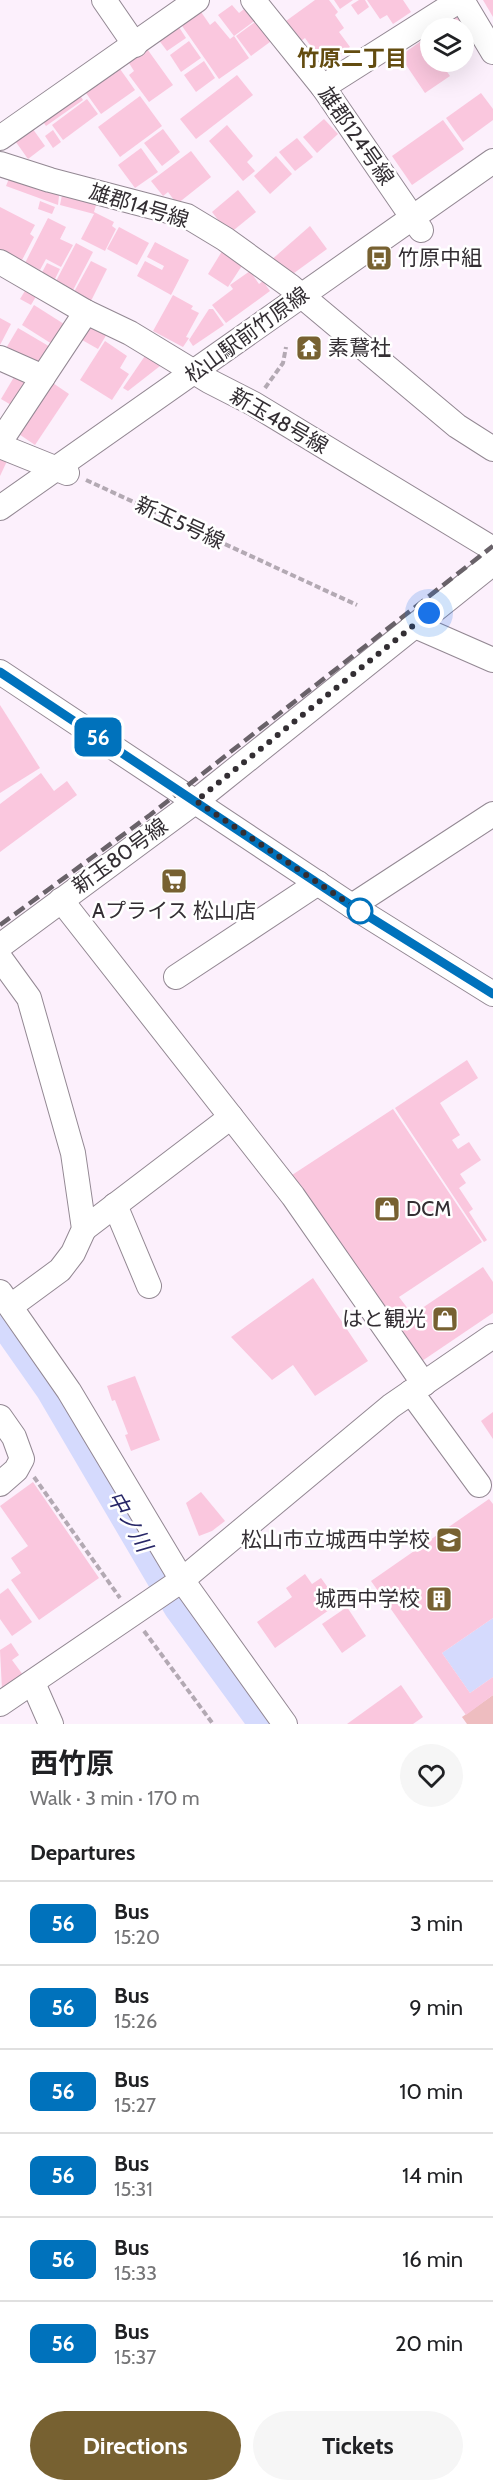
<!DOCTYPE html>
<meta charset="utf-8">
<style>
:root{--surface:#fff;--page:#f6f6f6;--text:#202124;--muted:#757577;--line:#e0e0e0;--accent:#776131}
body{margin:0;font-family:Cabin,"Noto Sans JP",sans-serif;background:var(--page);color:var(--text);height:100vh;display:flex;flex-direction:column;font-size:22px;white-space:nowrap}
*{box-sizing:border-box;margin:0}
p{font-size:20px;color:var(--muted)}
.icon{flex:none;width:33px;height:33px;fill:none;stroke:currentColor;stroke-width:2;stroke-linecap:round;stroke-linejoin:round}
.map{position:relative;height:1724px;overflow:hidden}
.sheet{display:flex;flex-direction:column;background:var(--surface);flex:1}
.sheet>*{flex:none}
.badge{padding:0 12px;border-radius:9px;font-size:21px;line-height:39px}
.buttons{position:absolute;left:420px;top:18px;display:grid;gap:12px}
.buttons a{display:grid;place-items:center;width:54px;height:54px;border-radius:50%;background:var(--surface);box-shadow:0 6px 24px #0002;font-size:30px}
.you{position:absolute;width:30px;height:30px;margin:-15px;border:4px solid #fff;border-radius:50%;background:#1a73e8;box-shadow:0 0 0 9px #1a73e833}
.map>.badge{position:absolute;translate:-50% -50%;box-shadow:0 0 0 3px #fff}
h2{padding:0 30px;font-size:22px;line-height:54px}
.round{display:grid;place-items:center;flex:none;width:63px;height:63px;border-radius:32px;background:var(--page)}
.overview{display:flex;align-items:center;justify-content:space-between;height:102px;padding:0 30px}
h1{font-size:28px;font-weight:700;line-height:45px}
.primary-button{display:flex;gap:12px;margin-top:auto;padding:12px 30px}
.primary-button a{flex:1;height:69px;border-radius:36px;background:var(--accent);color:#fff;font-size:24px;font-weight:700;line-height:69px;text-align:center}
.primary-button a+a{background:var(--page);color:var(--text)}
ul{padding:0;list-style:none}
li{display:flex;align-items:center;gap:18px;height:84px;padding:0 30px;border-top:2px solid var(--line)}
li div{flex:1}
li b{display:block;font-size:22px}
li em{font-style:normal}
li .badge{min-width:66px;font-weight:700;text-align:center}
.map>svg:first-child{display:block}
.green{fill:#eebdc0}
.water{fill:#d5dafd}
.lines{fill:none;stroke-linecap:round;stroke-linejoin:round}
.river{stroke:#d5dafd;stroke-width:34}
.building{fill:#fac7de}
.minor-casing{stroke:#938893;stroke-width:26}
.path{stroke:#b3a9b3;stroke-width:4;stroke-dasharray:6 3;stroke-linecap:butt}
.minor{stroke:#fff;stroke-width:24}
.rail{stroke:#696269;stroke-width:4.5;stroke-dasharray:12 6;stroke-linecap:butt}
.line-casing{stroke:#fff;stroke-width:14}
.line{stroke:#0072bc;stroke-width:9}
.walk{stroke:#332e33;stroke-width:6;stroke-dasharray:0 10.8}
.stop-dot{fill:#fff;stroke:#0072bc;stroke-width:3}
.labels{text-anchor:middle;stroke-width:5;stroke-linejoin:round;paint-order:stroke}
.street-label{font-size:21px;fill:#332e33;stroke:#fff}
.poi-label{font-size:21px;fill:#332e33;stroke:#fff;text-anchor:start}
.neighbourhood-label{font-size:22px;font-weight:bold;fill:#634c10;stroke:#fff}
.water-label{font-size:22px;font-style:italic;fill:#282768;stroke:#fff}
</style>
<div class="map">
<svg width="493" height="1724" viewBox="0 0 493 1724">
<rect width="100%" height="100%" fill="#fcf0fc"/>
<path class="green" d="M493 1695V1724H467L462 1717Z"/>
<path class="water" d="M493 1618V1677L470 1693 442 1653Z"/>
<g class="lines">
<path class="river" d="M0 1314 52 1388 180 1606 266 1724"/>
</g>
<g class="building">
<path d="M315 0H329L338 12 335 15 344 28 339 32 350 47 325 66 305 38 301 41 286 21Z"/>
<path d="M334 0H353L340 9Z"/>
<path d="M359 0H365L369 7 358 15 351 5Z"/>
<path d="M367 0H403L411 12 393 24 387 15 380 19Z"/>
<path d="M483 0H493V17Z"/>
<path d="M232 5 239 13 248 6 257 19 234 36 218 15Z"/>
<path d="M199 9 210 25 215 21 230 39 234 36 249 58 219 79 180 23Z"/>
<path d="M454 13 465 28H431Z"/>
<path d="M259 19 274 39 251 56 236 36Z"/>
<path d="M175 21 186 38 167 51 155 35Z"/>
<path d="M424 39 430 48V62H440L450 76 425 93 400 56Z"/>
<path d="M189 41 201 58 181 72 170 55Z"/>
<path d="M145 46 173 85 149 102 129 75 134 71 129 63 133 60 131 57Z"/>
<path d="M204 61 215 78 196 92 184 75Z"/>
<path d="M120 69 135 90 101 114 86 93Z"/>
<path d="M237 75 253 95 196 139 180 119Z"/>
<path d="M76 89 83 100 46 126 39 116Z"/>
<path d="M481 93 493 109V120L463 142 446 118Z"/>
<path d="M140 96 162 126 120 157 98 127Z"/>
<path d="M87 99 98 114 63 140 52 125Z"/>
<path d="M324 119 338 134 317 153 303 137Z"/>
<path d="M443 120 464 149 412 185 392 156Z"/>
<path d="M30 125 45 146 28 159 13 138Z"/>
<path d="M227 125 253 156 247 162 255 171 243 181 209 141Z"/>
<path d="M163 129 180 152 162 166 144 143Z"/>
<path d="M53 130 61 142 53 148 45 136Z"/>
<path d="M297 138 313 157 295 171 279 152Z"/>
<path d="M141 148 158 172 135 188 118 165Z"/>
<path d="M191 151 211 177 177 204 168 192 163 196 151 181Z"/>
<path d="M276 156 292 174 270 194 254 176Z"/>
<path d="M12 171 60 187 58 205 6 186Z"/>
<path d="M63 190 98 198 94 212 114 222 112 226 116 229 105 251 81 239 94 214 60 205Z"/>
<path d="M238 190 256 212 229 234 212 212Z"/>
<path d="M40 201 55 207 52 214 38 209Z"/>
<path d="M0 207 35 225 30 234 34 237 21 262 0 250Z"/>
<path d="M48 218 66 227 60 239 73 245 61 267 46 259 40 270 25 263Z"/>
<path d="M310 226 327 249 290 276 269 262Z"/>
<path d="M119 227 149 243 137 265 107 249Z"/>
<path d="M155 242 189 260 171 295 137 276 145 261 162 270 164 266 147 257Z"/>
<path d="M76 243 93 252 71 294 54 285Z"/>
<path d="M224 248 245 261 228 287 208 274Z"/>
<path d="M91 261 107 269 91 301 74 292Z"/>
<path d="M47 263 60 269 52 285 39 278Z"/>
<path d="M250 271 259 284 263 281 270 291 226 323 212 305 233 289 230 285Z"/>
<path d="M28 286 38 293 31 305 20 299Z"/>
<path d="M173 295 193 306 191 309 199 313 186 337 189 338 183 347 153 331Z"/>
<path d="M34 305 64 324 52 344 22 325Z"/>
<path d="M209 309H213L224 325 193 346 189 340Z"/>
<path d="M0 318 11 324 0 345Z"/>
<path d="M85 318 108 332 98 349 75 336Z"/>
<path d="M18 328 52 348 39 370 5 350Z"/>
<path d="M308 338 318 346 310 356 300 349Z"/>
<path d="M105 341 127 356 120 368 129 374 112 400 80 380Z"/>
<path d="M147 353 157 360 160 366 128 391 123 388Z"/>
<path d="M17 372 33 382 18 409 1 399Z"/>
<path d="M47 379 69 394 35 445 13 430Z"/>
<path d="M0 455 8 459 0 476Z"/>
<path d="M0 705 40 768 0 793Z"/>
<path d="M41 773 54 791 67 781 77 795 0 852V804Z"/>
<path d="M467 1060 478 1078 440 1103 460 1135 452 1140 458 1149 469 1142 481 1160 460 1174 466 1183 459 1188 473 1209 469 1212 487 1240 484 1242 395 1108Z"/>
<path d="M393 1109 482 1242 399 1297 409 1310 390 1323 292 1175Z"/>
<path d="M483 1267 493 1282V1313L422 1361 397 1325Z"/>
<path d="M313 1278 368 1361 315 1396 293 1365 272 1380 231 1337Z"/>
<path d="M135 1376 160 1440 131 1451 125 1435 128 1434 115 1400 112 1401 107 1386Z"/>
<path d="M493 1412V1439L481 1421Z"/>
<path d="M33 1482 99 1578 39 1620 11 1580 21 1573 11 1558 28 1546 0 1506Z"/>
<path d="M201 1492 225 1521 212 1531 199 1536 186 1503Z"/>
<path d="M489 1499 493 1504V1618L442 1653 470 1693 493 1677V1695L466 1715 371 1581Z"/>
<path d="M305 1574 312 1584 321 1578 339 1603 275 1648 257 1622 292 1597 286 1588Z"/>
<path d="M8 1588 32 1622 12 1636 0 1619V1594Z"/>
<path d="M347 1607 366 1636 342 1653 322 1624Z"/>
<path d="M11 1643 19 1655 12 1660 23 1675 2 1690 0 1650Z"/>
<path d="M401 1685 423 1717 413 1724H347Z"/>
</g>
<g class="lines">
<defs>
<g id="minor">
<path d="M104 0 135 45"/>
<path d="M253 0 323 87 421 230"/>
<path d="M462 0 493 52"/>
<path d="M323 87 460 0"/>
<path d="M0 138 197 0"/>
<path d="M0 164 50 180 187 216 225 239 290 286 457 426 493 449"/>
<path d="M0 262 86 312 130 333 209 381 254 404 493 549"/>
<path d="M0 358 43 377"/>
<path d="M0 442 86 312"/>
<path d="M0 446 67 473"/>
<path d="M0 508 493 161"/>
<path d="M413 625 493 660"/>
<path d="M0 672 352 906 493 994"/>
<path d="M61 900 293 1196 424 1384"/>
<path d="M352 906 493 814"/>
<path d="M0 946 196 801 493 563"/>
<path d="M0 958 29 998 73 1153 84 1229 73 1253 60 1270 11 1306"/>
<path d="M176 977 318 883"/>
<path d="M115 1205 149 1286"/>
<path d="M84 1229 231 1117"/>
<path d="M0 1292 69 1391 182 1580 285 1724"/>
<path d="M411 1392 479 1485"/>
<path d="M0 1417 14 1437 22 1459 16 1470 0 1484"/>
<path d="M33 1683 51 1724"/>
<path d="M0 1704 182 1580 391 1406 493 1336"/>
</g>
</defs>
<use href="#minor" class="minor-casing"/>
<g class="path">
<path d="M265 388 283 363 286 347"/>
<path d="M86 480 357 605"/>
<path d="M34 1477 120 1598"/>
<path d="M144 1631 213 1724"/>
</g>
<use href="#minor" class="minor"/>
<path class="rail" d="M0 925 150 815 493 546"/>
</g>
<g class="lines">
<defs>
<path id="line" d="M0 672 352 906 493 994"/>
</defs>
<use href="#line" class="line-casing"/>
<use href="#line" class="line"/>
<path class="walk" d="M360 911 196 801 429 613"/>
</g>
<defs>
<symbol id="bus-square" viewBox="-11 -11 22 22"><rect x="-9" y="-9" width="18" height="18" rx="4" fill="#776131" stroke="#fff"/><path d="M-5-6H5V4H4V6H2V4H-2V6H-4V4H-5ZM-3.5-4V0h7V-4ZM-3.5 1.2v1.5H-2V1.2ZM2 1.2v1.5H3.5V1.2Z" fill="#fff"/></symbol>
<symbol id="temple-square" viewBox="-11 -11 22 22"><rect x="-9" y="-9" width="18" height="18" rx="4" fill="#776131" stroke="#fff"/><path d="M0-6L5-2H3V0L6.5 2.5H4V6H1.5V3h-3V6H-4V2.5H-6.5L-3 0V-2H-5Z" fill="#fff"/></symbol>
<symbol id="supermarket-square" viewBox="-11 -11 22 22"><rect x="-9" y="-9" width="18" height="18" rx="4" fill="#776131" stroke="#fff"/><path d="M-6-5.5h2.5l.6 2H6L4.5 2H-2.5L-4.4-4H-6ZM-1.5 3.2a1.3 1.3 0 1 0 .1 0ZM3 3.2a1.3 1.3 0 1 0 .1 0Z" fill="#fff"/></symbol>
<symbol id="shop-square" viewBox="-11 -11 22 22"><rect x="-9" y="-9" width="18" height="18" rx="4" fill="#776131" stroke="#fff"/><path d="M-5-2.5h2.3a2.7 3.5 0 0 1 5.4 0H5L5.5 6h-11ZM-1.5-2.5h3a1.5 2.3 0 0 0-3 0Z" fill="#fff"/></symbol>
<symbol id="school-square" viewBox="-11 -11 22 22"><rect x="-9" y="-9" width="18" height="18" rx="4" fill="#776131" stroke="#fff"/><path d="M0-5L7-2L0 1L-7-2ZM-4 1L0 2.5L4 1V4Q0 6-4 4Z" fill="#fff"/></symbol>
<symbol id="building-square" viewBox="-11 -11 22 22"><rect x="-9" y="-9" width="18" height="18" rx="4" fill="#776131" stroke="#fff"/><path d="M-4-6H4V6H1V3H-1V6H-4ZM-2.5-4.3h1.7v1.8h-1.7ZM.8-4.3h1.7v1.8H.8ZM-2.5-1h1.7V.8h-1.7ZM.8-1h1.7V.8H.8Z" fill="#fff"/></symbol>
</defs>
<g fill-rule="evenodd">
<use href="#bus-square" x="364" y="243" width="30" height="30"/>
<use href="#temple-square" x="294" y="333" width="30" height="30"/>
<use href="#supermarket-square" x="159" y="866" width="30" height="30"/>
<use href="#shop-square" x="372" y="1194" width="30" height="30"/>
<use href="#shop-square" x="430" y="1304" width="30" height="30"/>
<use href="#school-square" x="434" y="1525" width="30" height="30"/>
<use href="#building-square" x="424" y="1584" width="30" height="30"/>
</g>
<circle class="stop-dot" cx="360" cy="911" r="12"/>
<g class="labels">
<g class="street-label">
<text transform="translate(356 136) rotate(55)" y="7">雄郡124号線</text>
<text transform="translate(139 206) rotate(17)" y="7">雄郡14号線</text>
<text transform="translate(247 335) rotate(-36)" y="7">松山駅前竹原線</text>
<text transform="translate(279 421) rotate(30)" y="7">新玉48号線</text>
<text transform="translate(180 523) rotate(25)" y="7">新玉5号線</text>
<text transform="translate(120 856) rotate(-36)" y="7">新玉80号線</text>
</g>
<g class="poi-label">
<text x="398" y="265">竹原中組</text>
<text x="328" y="355">素鵞社</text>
<text x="174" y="918" text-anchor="middle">Aプライス 松山店</text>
<text x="406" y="1216">DCM</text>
<text x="426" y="1326" text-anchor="end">はと観光</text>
<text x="430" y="1547" text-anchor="end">松山市立城西中学校</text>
<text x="420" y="1606" text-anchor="end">城西中学校</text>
</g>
<g class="neighbourhood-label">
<text x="352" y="66">竹原二丁目</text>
</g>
<g class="water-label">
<text transform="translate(130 1521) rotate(60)" y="8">中ノ川</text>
</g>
</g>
</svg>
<div class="buttons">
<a><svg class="icon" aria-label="layers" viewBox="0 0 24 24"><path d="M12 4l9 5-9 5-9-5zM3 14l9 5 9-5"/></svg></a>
</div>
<div class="you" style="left:429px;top:613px"></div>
<b class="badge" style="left:98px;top:737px;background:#0072bc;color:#fff">56</b>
</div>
<section class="sheet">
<div class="overview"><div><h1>西竹原</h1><p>Walk · 3 min · 170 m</p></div><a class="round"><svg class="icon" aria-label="heart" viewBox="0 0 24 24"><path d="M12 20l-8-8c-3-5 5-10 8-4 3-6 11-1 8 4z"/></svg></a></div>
<h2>Departures</h2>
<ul>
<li><span class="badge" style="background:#0072bc;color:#fff">56</span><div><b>Bus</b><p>15:20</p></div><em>3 min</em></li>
<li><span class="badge" style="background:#0072bc;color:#fff">56</span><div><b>Bus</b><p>15:26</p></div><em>9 min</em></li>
<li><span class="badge" style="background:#0072bc;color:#fff">56</span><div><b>Bus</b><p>15:27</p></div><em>10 min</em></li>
<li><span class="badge" style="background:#0072bc;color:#fff">56</span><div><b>Bus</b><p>15:31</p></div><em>14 min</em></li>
<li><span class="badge" style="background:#0072bc;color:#fff">56</span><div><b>Bus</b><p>15:33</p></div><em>16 min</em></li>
<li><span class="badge" style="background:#0072bc;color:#fff">56</span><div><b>Bus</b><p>15:37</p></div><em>20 min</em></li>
</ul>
<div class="primary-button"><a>Directions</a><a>Tickets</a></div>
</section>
